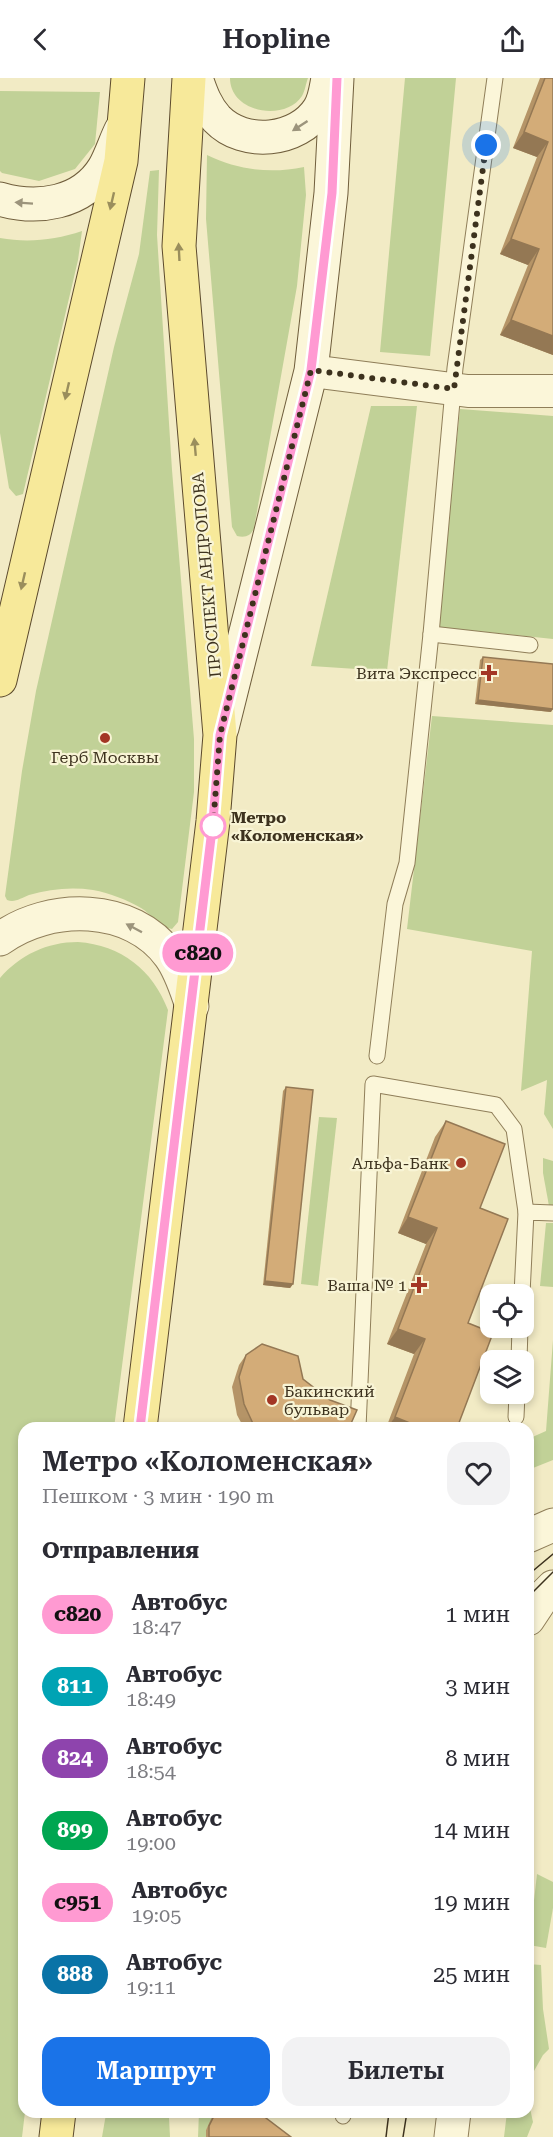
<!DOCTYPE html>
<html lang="ru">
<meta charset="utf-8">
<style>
:root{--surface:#fff;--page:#f2f2f3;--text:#2b2b33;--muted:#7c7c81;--accent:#1a73e8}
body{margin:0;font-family:"Roboto Serif",serif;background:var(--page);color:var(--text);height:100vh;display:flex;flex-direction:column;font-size:22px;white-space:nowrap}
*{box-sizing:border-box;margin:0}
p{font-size:20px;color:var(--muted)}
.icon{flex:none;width:33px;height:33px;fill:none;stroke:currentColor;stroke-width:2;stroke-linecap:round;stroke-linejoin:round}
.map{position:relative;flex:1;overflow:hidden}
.side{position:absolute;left:18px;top:1344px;width:516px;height:696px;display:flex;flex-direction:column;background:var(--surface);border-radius:18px;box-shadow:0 3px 9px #0003}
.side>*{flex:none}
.badge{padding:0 12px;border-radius:20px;font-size:21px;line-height:39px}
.buttons{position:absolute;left:480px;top:1206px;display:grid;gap:12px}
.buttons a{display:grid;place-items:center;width:54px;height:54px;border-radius:12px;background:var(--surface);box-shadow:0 3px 9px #0003;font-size:30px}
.you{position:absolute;width:30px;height:30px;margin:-15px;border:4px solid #fff;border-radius:50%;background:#1a73e8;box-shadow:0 0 0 9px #1a73e833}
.map>.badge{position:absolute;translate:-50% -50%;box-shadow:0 0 0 3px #fff}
h2{padding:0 24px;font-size:22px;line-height:54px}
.round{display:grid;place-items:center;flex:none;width:63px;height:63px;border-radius:18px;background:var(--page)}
.head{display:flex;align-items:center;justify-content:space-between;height:102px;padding:0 24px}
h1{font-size:28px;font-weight:600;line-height:45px}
.action{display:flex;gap:12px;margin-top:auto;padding:12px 24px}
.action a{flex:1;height:69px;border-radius:18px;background:var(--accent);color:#fff;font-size:24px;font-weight:600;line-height:69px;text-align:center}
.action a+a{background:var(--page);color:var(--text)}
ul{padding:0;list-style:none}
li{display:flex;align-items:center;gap:18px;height:72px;padding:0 24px}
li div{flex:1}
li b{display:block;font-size:22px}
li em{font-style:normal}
li .badge{min-width:66px;font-weight:700;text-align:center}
header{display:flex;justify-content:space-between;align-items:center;height:78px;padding:0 24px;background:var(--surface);font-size:27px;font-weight:600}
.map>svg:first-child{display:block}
.green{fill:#c1d197}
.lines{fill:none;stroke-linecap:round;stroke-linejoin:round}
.service-casing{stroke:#8f7e59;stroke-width:17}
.minor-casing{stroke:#8f7e59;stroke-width:34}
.tertiary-casing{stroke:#8f7e59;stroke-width:35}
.secondary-casing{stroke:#705e3c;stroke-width:35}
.primary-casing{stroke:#5c4a2d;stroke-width:35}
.service{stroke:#fbf6d9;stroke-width:15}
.minor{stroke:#fbf6d9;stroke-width:32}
.tertiary{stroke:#fbf6d9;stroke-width:33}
.secondary{stroke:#fbf6d9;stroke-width:33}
.primary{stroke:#f7e99a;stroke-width:33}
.tram{stroke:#3d321e;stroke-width:1.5}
.wall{fill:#b59467}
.shaded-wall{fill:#947854}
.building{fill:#d3ac78;stroke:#947854;stroke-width:1.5}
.oneway{fill:#9c947c}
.oneway2{fill:#9a8e5c}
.line-casing{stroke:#fff;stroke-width:14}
.line{stroke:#ff9ad2;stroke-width:9}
.walk{stroke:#3d321e;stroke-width:6;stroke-dasharray:0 10.8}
.poi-dot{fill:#a33624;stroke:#f8f4d5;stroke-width:2}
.stop-dot{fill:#fff;stroke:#ff9ad2;stroke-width:3}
.labels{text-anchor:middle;stroke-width:4.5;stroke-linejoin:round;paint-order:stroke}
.street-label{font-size:16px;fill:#3d321e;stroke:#f8f4d5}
.poi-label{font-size:16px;fill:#3d321e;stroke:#f8f4d5;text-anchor:end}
.stop-label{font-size:16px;font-weight:bold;fill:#3d321e;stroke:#f8f4d5;text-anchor:start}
</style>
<header><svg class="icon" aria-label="back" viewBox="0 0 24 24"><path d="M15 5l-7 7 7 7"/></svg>Hopline<svg class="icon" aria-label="share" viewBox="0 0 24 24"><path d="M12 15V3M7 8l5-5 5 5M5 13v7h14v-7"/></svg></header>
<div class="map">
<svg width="553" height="2059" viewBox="0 0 553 2059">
<rect width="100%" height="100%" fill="#f2ebc5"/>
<g class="green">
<path d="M230 0H308C306 5 305 13 302 18 285 44 230 35 230 0Z"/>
<path d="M405 0H456L430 278 380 274Z"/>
<path d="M0 13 100 14 95 66 75 91 39 103 2 95 0 93Z"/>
<path d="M207 77C238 92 270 96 304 89L306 117 297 208 254 450C251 458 245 460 237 458L232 449 206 141Z"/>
<path d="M159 92 157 157 172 392 194 661V714L178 844 172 851C161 850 151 836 141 830 127 822 110 815 93 812 71 809 50 811 29 817 21 820 15 825 7 822L5 818 22 693 36 613 114 269 139 176 150 93Z"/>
<path d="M82 153 78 182 23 416 16 418 9 410 0 355V160C28 165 55 162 82 153Z"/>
<path d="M371 328H417L387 593 311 588Z"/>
<path d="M460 331 553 338V561L438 549Z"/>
<path d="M432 638 553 647V1051L544 1036 547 1002 521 1013 532 873 407 851Z"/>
<path d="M78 864C121 867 153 892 168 932L114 1350H24L25 2034 22 2059H0V900C20 877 47 864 78 864Z"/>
<path d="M319 1039 337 1040 318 1208 301 1206Z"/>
<path d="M543 1080 553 1083V1129L549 1128 543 1095Z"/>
<path d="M546 1145H553V1209L540 1208Z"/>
<path d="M553 1262V1382L528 1392V1361L546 1353Z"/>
<path d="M537 1796 553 1804V1830L546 1870 529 1867Z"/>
<path d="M528 1886 541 1887 543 1931 549 1971 543 1977 534 1993 528 1987Z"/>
<path d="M528 2021 533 2044 527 2059H504L507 2034H528Z"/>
<path d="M199 2034H217L206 2052V2059H198Z"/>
<path d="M106 2036 169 2039 170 2059H102Z"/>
</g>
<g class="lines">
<defs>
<g id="service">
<path d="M431 556 530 567"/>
<path d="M377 978 395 826 407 785 431 556 455 290 495 0"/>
<path d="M522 1216 526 1134 553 1135"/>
<path d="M519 1282 520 1250"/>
<path d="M516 1339 517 1316"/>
<path d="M358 1350 373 1006 496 1027 514 1051 526 1134"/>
<path d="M343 2038 344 2034"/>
</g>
<path id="minor" d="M311 293 468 313H553"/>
<g id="tertiary">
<path d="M0 861C49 825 132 825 170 878 181 893 186 911 192 928"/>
<path d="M528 1458 553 1447"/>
<path d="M528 1541 542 1520 553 1509"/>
<path d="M451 2059 454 2034"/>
</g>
<g id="secondary">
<path d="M196 0C201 15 206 29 217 41 244 69 298 64 319 31 325 22 326 10 328 0"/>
<path d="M0 121C37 132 82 126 104 90 111 78 115 64 121 52"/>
<path d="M222 650 311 293 331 115 337 0"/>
</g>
<g id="primary">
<path d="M0 602 121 83 128 0"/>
<path d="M140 1350 213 743 220 657 179 168 189 0"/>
<path d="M56 2059 59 2034"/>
</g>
</defs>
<use href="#service" class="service-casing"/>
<use href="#minor" class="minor-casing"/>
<use href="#tertiary" class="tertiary-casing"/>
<use href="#secondary" class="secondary-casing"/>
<use href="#primary" class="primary-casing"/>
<use href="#service" class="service"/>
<use href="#minor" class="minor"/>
<use href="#tertiary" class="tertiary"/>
<use href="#secondary" class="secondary"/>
<use href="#primary" class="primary"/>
<g class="tram">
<path d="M528 1497 553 1476"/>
<path d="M528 1519 553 1494"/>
<path d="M386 2059 389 2034"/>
<path d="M403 2059 407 2034"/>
</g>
</g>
<g class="wall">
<path d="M540 0H553V277L500 257 528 187 500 176 537 79 513 70Z"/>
<path d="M483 579 551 634 475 626 480 582Z"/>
<path d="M286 1009 293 1206 290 1210 263 1207 283 1013Z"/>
<path d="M446 1043 480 1130 457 1350H386L414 1276 387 1266 426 1166 398 1155 435 1059Z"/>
<path d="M246 1277 303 1301 349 1350H244L237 1337 232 1309 239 1287Z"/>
<path d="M216 2034 291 2059H206V2052L211 2041Z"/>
</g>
<g class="shaded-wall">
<path d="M524 54 548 64 537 79 513 70Z"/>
<path d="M511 161 539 171 528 187 500 176Z"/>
<path d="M511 242 553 258V277L500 257Z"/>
<path d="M478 622 553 631 551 634 475 626Z"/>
<path d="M408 1139 437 1150 426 1166 398 1155Z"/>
<path d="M265 1203 293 1206 290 1210 263 1207Z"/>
<path d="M398 1251 425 1261 414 1276 387 1266Z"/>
<path d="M395 1339 422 1350H387Z"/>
</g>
<g class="building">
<path d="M545 0H553V258L511 242 539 171 511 161 548 64 524 54Z"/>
<path d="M483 579 553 586V631L478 622Z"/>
<path d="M286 1009 313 1012 293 1206 265 1203Z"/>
<path d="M446 1043 505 1066 480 1130 508 1141 468 1245 493 1255 457 1350H422L395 1339 425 1261 398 1251 437 1150 408 1139Z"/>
<path d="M262 1266 298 1278 303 1301 330 1322 357 1332 349 1350H255L244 1326 239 1299 246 1277Z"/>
<path d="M216 2034H258L291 2059H209V2048Z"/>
</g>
<defs><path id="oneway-solid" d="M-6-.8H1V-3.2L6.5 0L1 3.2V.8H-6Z" transform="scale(1.5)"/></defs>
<g class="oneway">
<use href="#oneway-solid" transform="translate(300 48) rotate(147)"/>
<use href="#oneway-solid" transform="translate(24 125) rotate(-176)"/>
<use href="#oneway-solid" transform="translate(134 850) rotate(-152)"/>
</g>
<g class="oneway2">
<use href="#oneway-solid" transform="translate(112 123) rotate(103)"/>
<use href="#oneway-solid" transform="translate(179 174) rotate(-93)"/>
<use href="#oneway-solid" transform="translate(67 313) rotate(103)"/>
<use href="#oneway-solid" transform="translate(195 369) rotate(-95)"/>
<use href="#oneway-solid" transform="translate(23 503) rotate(103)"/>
</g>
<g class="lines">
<defs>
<path id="line" d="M140 1350 213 743 220 657 311 292 332 115 337 0"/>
</defs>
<use href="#line" class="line-casing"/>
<use href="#line" class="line"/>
<path class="walk" d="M213 748 220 657 311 292 454 311 486 67"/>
</g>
<g class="poi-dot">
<path d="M486 586h6v6h6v6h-6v6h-6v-6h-6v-6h6z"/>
<circle cx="105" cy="660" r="6"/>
<circle cx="461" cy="1085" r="6"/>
<path d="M416 1198h6v6h6v6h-6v6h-6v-6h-6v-6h6z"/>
<circle cx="272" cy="1322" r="6"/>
</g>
<circle class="stop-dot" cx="213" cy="748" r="12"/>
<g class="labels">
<g class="street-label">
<text transform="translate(206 497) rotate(-95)" y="6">ПРОСПЕКТ АНДРОПОВА</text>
</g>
<g class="poi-label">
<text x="477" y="601">Вита Экспресс</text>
<text x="105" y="685" text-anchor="middle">Герб Москвы</text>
<text x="449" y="1091">Альфа-Банк</text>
<text x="407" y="1213">Ваша № 1</text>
<text x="284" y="1319" text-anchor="start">Бакинский<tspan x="284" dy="18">бульвар</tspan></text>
</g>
<g class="stop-label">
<text x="231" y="745">Метро<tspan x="231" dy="18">«Коломенская»</tspan></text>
</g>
</g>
</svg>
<div class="buttons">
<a><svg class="icon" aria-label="locate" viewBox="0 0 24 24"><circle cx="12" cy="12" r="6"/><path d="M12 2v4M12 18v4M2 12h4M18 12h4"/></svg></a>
<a><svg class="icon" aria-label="layers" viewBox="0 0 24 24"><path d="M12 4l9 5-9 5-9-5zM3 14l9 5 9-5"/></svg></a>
</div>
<div class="you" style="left:486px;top:67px"></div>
<b class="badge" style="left:198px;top:875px;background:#ff9ad2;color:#111">с820</b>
<section class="side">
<div class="head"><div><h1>Метро «Коломенская»</h1><p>Пешком · 3 мин · 190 m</p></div><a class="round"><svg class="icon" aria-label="heart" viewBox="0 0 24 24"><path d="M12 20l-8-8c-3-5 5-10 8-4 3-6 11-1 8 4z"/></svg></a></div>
<h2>Отправления</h2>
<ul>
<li><span class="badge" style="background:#ff9ad2;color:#111">с820</span><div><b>Автобус</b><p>18:47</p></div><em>1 мин</em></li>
<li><span class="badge" style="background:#00a3b4;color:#fff">811</span><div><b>Автобус</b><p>18:49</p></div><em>3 мин</em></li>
<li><span class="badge" style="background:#8e44ad;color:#fff">824</span><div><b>Автобус</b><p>18:54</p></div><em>8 мин</em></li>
<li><span class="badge" style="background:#00a651;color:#fff">899</span><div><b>Автобус</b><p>19:00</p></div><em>14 мин</em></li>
<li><span class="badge" style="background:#ff9ad2;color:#111">с951</span><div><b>Автобус</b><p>19:05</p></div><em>19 мин</em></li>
<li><span class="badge" style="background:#0973a7;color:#fff">888</span><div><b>Автобус</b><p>19:11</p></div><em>25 мин</em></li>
</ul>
<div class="action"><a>Маршрут</a><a>Билеты</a></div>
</section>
</div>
